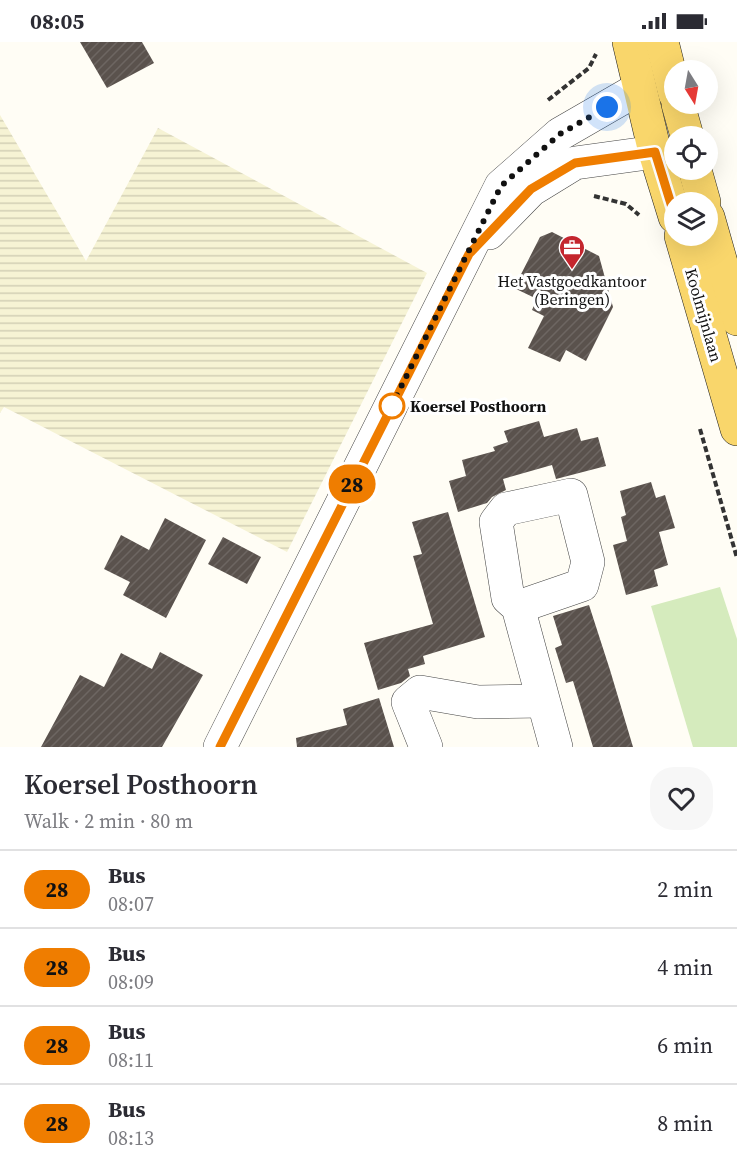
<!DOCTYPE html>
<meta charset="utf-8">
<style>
:root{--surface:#fff;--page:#f7f7f7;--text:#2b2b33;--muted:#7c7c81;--line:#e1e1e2}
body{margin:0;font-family:"Source Serif 4",serif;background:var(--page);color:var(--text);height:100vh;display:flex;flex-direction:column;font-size:22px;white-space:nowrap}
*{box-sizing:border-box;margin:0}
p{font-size:20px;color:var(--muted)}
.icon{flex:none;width:33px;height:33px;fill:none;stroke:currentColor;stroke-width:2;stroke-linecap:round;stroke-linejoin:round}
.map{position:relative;height:705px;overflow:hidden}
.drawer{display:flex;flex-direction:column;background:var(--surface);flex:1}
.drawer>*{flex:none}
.badge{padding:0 12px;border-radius:20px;font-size:21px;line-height:39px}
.needle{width:39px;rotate:169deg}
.buttons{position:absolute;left:664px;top:18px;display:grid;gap:12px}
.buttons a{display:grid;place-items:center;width:54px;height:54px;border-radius:50%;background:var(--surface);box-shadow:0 6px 24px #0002;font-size:30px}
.you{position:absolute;width:30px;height:30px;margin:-15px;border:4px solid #fff;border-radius:50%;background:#1a73e8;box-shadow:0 0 0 9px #1a73e833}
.map>.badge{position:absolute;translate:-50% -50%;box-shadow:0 0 0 3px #fff}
.round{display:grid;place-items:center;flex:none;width:63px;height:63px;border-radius:24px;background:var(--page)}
.overview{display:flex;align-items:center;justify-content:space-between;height:102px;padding:0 24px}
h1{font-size:28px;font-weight:600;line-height:45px}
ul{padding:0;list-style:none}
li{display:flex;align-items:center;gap:18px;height:78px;padding:0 24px;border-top:2px solid var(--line)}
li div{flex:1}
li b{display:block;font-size:22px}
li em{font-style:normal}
li .badge{min-width:66px;font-weight:700;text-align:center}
.status{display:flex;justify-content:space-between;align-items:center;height:42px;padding:0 30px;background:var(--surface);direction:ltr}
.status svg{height:16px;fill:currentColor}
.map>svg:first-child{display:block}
.farmland{fill:url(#farmland-rules)}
.park{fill:#d5ebbd}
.building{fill:url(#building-hatch)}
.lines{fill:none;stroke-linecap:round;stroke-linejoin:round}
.minor-casing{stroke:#444;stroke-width:34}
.major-casing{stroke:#222;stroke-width:34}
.path{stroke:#333;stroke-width:4;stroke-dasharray:6 3;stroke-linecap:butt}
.minor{stroke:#fff;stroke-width:33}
.major{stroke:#f9d66b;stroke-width:33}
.line-casing{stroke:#fff;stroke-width:14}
.line{stroke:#ef7d00;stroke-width:9}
.walk{stroke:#111;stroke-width:6;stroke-dasharray:0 10.8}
.stop-dot{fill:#fff;stroke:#ef7d00;stroke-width:3}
.labels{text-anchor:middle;stroke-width:6;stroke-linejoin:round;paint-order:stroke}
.poi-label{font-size:16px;fill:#111;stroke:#fff}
.street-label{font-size:16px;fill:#111;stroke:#fff}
.stop-label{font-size:16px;font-weight:bold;fill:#111;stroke:#fff;text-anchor:start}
</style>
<div class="status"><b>08:05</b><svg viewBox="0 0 49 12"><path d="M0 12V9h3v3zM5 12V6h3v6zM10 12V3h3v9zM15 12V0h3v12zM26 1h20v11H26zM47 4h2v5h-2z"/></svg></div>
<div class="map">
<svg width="737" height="705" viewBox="0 0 737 705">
<defs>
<pattern id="farmland-rules" width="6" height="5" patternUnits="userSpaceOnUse" patternTransform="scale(1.5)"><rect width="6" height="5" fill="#f6f3d4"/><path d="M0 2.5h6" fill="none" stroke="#d2cfb5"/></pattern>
<pattern id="building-hatch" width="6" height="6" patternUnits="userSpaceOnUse" patternTransform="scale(1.5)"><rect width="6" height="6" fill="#5a524d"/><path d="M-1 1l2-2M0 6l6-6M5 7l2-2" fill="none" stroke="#6d6662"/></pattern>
</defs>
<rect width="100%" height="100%" fill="#fffdf5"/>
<path class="farmland" d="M0 73 86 219 158 86 427 231 287 510 4 365 0 371Z"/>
<path class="park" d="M720 545 737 597V705H693L651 564Z"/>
<g class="building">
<path d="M80 0H142L154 21 107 46Z"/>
<path d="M552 190 599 214 613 265 586 319 566 308 560 320 528 306 544 274 532 268 537 257 514 246 540 195Z"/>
<path d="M539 379 544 395 577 386 581 399 598 395 606 424 556 437 552 423 503 437 506 448 492 455 487 461 458 470 449 439 466 434 462 418 495 409 493 405 508 400 504 389Z"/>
<path d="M651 440 656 456 665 453 675 486 659 490 668 523 654 528 658 544 626 553 613 503 627 499 621 475 626 473 620 449Z"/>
<path d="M448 470 485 595 423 614 425 622 408 627 410 634 401 641 378 648 364 601 433 582 413 514 422 512 412 480Z"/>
<path d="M165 476 206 498 166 576 123 553 130 540 104 527 121 493 149 508Z"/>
<path d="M223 495 261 515 247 542 208 522Z"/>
<path d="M589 563 610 628 633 705H593L573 639 566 641 555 606 562 603 553 574Z"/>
<path d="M160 610 203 633 162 705H41L80 633 104 645 121 611 152 627Z"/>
<path d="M379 656 394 705H297L296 696 347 683 343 667Z"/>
</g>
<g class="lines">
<defs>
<g id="minor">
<path d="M489 191 531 148 575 121 655 110"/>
<path d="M518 565 582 543 588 520 571 453 506 467 496 480 508 556 518 565 556 705"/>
<path d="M220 705 501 144 560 92 638 47"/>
<path d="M426 705 408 660 420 650 478 660 542 659"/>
</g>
<g id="major">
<path d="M629 0 655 110 675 175"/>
<path d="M662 0 675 52"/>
<path d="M678 62 687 94"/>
<path d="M695 128 704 160"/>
<path d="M708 175 737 277"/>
<path d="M681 194 737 387"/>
</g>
</defs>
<use href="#minor" class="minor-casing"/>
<use href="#major" class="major-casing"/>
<g class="path">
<path d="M548 58 589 26 596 12"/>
<path d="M594 154 626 162 639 173"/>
<path d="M700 387 737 516"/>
</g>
<use href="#minor" class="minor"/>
<use href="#major" class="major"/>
</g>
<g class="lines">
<defs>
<path id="line" d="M220 705 469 212 531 147 575 121 655 110 675 175"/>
</defs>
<use href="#line" class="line-casing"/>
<use href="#line" class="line"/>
<path class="walk" d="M392 364 387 373 501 144 560 92 607 65"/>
</g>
<defs>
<symbol id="office-pin" viewBox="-11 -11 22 30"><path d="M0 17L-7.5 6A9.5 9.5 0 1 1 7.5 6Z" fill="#c4262e" stroke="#fff"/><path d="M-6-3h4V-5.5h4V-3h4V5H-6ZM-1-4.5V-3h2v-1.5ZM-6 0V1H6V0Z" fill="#fff"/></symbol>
</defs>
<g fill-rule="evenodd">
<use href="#office-pin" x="557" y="191" width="30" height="40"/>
</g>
<circle class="stop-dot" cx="392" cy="364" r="12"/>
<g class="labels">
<g class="poi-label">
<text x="572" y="245">Het Vastgoedkantoor<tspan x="572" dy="18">(Beringen)</tspan></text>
</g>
<g class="street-label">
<text transform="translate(704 273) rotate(74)" y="6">Koolmijnlaan</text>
</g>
<g class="stop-label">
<text x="410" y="370">Koersel Posthoorn</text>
</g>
</g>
</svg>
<div class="buttons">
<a><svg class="needle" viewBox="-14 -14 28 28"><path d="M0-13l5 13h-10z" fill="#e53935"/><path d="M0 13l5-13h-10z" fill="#7c7c81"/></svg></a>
<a><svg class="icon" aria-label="locate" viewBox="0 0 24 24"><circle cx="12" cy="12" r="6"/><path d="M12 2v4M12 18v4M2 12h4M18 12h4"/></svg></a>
<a><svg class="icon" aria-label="layers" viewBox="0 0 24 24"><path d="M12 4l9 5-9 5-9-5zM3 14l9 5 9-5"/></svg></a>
</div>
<div class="you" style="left:607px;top:65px"></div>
<b class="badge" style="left:352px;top:442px;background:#ef7d00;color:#111">28</b>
</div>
<section class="drawer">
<div class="overview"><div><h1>Koersel Posthoorn</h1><p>Walk · 2 min · 80 m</p></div><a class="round"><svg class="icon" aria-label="heart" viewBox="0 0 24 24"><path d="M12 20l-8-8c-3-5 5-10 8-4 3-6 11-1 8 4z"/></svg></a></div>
<ul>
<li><span class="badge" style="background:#ef7d00;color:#111">28</span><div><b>Bus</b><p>08:07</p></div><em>2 min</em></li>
<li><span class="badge" style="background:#ef7d00;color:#111">28</span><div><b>Bus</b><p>08:09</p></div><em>4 min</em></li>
<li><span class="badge" style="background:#ef7d00;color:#111">28</span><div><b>Bus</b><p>08:11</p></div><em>6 min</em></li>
<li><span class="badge" style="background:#ef7d00;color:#111">28</span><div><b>Bus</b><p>08:13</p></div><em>8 min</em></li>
</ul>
</section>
